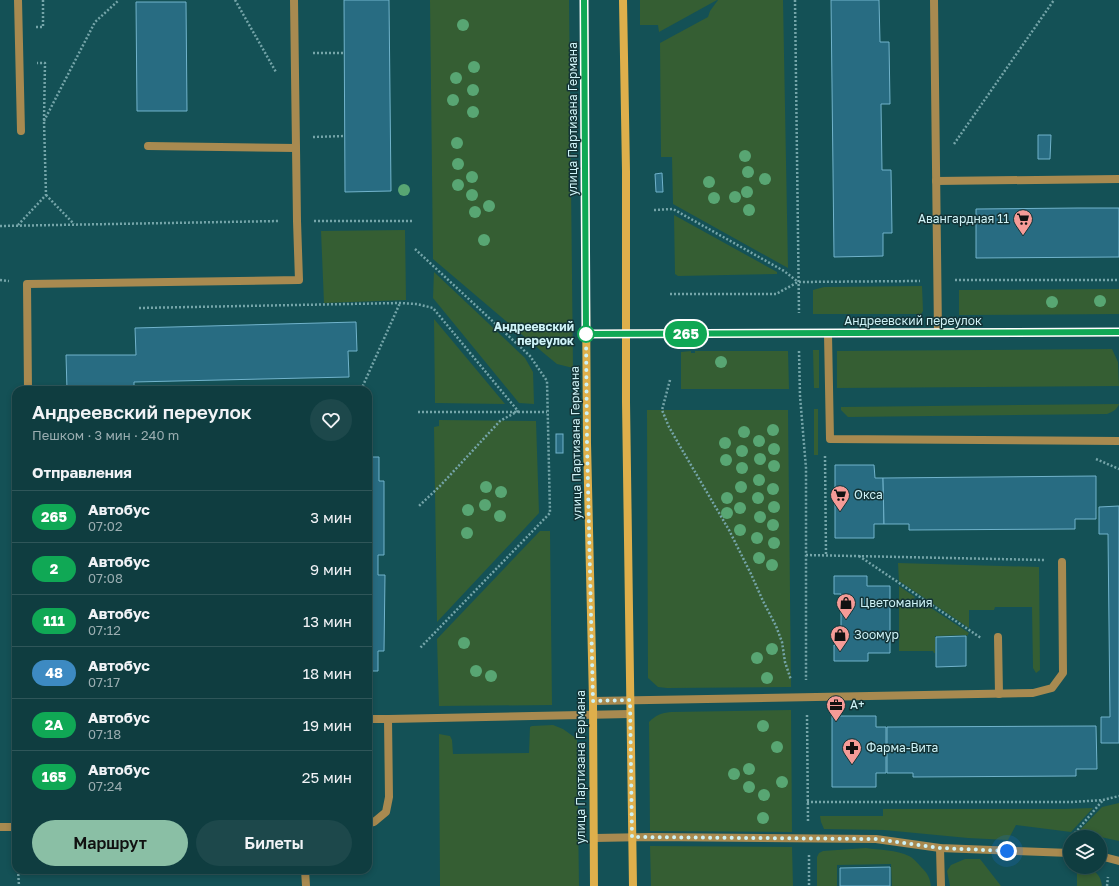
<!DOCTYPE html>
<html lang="ru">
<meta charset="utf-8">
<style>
:root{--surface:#0f3d40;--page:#1d484b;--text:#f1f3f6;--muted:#9baeb1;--line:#2f5659;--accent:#8abfa5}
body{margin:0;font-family:"Golos Text",sans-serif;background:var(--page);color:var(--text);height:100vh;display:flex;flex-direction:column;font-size:15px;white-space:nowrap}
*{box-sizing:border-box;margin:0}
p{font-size:13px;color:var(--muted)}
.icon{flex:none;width:22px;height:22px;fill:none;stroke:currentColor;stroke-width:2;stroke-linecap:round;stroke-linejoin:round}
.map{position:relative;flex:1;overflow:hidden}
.panel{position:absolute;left:12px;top:386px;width:360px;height:488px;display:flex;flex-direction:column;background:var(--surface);border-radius:12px;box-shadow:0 2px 6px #0003,0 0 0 1px var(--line)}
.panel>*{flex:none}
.badge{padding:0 8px;border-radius:13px;font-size:14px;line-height:26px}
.controls{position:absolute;left:1063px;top:830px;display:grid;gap:8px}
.controls a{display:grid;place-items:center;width:44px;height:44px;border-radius:50%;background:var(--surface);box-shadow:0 2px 6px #0003,0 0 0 1px var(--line);font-size:20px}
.you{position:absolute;width:20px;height:20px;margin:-10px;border:3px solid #fff;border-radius:50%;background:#1a73e8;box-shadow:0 0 0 6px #1a73e833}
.map>.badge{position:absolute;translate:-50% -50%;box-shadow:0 0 0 2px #fff}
h2{padding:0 20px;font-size:15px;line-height:36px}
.round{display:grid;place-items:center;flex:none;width:42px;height:42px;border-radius:21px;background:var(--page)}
.overview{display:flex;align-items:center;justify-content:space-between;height:68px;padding:0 20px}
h1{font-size:19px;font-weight:600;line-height:30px}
.primary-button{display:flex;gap:8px;margin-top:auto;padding:8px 20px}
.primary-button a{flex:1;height:46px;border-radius:24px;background:var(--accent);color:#111;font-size:16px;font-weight:600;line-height:46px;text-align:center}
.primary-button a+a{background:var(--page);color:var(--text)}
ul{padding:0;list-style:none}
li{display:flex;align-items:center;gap:12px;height:52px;padding:0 20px;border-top:1px solid var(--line)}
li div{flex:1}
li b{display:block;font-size:15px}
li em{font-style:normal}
li .badge{min-width:44px;font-weight:700;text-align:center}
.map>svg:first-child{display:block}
.green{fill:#355e33}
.building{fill:#286c82;stroke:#71b3cb}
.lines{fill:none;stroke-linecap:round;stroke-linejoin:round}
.path{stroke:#75a5a9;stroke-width:2.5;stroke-dasharray:2 2;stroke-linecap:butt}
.lane{stroke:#a88a50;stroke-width:8}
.street{stroke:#a88a50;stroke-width:8}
.secondary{stroke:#deaf4b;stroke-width:8}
.tree{fill:#58a673}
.line-casing{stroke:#fff;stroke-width:9}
.line{stroke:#10a855;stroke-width:6}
.walk{stroke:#cef2f6;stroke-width:4;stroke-dasharray:0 7.2}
.stop-dot{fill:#fff;stroke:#10a855;stroke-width:2}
.labels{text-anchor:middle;stroke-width:3;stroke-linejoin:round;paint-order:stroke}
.street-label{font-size:12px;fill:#cef2f6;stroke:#133336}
.poi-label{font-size:12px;fill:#cef2f6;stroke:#133336;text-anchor:start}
.stop-label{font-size:12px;font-weight:bold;fill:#cef2f6;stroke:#133336;text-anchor:end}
</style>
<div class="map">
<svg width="1119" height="886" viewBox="0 0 1119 886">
<rect width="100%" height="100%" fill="#145156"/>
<g class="green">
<path d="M430 0H569L573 368 557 364 546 355 433 259Z"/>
<path d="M640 0H717L659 32 658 25H640Z"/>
<path d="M718 0H783L788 268 673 204 672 157H661L660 43 708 17 710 11Z"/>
<path d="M674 215 777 272V274L678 276 675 274Z"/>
<path d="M405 230 406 300 324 303 321 231Z"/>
<path d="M434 272 525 358 533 372 534 404 519 403 433 298Z"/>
<path d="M922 286 923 311 921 314H813V290L824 287Z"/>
<path d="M1119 289V314L959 315V290Z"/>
<path d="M434 319 505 404 435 403Z"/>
<path d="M1112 349 1118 362 1119 386 837 388V351Z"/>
<path d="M813 350H819V388H814Z"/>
<path d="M691 351V353H695V351H788L789 389H681V352Z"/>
<path d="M1119 404C1117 410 1112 412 1107 414L848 417 841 410V407Z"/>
<rect x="814" y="409" width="4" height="46"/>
<path d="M647 410H788L791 687 667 688 658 687 648 678Z"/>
<path d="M439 420 536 421 539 513 437 622 434 427 439 426Z"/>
<path d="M540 531H550L552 705 439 706 437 639Z"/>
<path d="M898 563 1039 567 1040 670 1036 673 1033 668 1032 607H995L994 610H969V628L899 581Z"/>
<path d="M899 586 915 597 913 601 916 603 919 600 969 633 967 636 966 635 935 636V653H934L933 651H899Z"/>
<path d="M791 710 792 832 650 831 649 722C656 715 661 713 671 712Z"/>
<path d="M553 725 563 729 577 739 579 886H440L439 734 450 736 452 740 453 754 529 753 530 727 532 726Z"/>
<path d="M1119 803V841L1087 834 1086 837H1078V832L1102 807Z"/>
<path d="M1093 808 1071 832 1016 825 1008 840 968 838 884 830 824 829 821 822 820 816H883V809H1064Z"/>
<path d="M650 846 792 847 793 886H651Z"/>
<path d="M866 848C879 850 897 850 909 856 915 859 919 865 923 869 928 874 930 879 931 886H892L891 864 837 865V886H817V857L819 853 823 851Z"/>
<path d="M965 859H980L1001 886H950L947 871 951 865Z"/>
<path d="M1077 867C1091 868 1100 871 1102 886H1077Z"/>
</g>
<g class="building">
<path d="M344 0H389L391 191 345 192Z"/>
<path d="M831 0H879L880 42H889L890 104H881L882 170H891L892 233H883V256L834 257Z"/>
<path d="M136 2H186L187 111H137Z"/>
<path d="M1038 135H1051L1050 159H1038Z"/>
<path d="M662 173 663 192H656L655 174Z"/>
<path d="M1078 208H1119V257L976 258V209Z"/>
<path d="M356 322 357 351H348L349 377 134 382V390H67L66 355H136L135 328Z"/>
<rect x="556" y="434" width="7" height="19"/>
<path d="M368 457H379V481H384V555H378V575H385L384 651H378V671H368Z"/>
<path d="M835 465H874L875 478H883L884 524H874V538H835Z"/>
<path d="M1096 476V519H1075V529L909 530V524H884L883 478Z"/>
<path d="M1119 506V743H1101V717H1110L1108 534H1099V507Z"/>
<path d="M834 576H867V586H890V653H868V661H834V645H841V594H834Z"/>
<path d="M966 636V666L936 667V637Z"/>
<path d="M832 716H876V727H886V773H876V787H832Z"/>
<path d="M1096 726 1097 769H1076V776L913 777V773H887V727Z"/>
<path d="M890 867V886H840V868Z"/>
</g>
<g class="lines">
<g class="path">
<path d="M235 0 276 72"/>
<path d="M795 0 799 313"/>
<path d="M36 27H43V0"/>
<path d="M313 53H344"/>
<path d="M44 121 95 22 119 0"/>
<path d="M313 137 345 136"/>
<path d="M954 144 1054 0"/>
<path d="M46 195 74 224"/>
<path d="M654 210 673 209 784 271 798 282"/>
<path d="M314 221H414"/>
<path d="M18 225 46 195 44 121 45 63H37"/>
<path d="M0 226 279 221"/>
<path d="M415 249 530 356 547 381 550 513 420 648"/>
<path d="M0 280 9 281"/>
<path d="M955 280H1119"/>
<path d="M670 294H776L798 282 920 281"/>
<path d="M139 308 400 303 417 304 433 308 518 411 500 421 440 486 419 506"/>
<path d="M799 351 800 396 806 468V680"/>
<path d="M670 380 662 410 669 427 681 448 729 530 751 574 763 601 776 626 782 642 785 662 791 680"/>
<path d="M361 390 400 303"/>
<path d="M418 412H547"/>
<path d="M825 456 826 555"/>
<path d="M1096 459 1119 469"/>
<path d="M806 555 1045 560"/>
<path d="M859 556 981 638"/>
<path d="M807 715 808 822"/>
<path d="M807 802H1073L1103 800 1119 796"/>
<path d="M1074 837 1075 833 1103 800"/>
<path d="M16 844V849"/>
<path d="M809 855V886"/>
<path d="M18 870 19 886"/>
<path d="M1107 886 1108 877"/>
</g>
<g class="lane">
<path d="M18 0 21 131"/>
<path d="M934 0 938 333"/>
<path d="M148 146 296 148"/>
<path d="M936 181 1119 179"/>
<path d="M828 334 830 439 1119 441"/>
<path d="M28 390 27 284 299 280 297 221 294 0"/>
<path d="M998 637 999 694"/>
<path d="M593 701 1033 693 1052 688 1063 673 1062 562"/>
<path d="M368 719H388L389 797 386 812 374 822 368 823"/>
<path d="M388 719 630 714"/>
<path d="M0 827H16"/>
<path d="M594 838 650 837 876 839 940 848 1070 853"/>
<path d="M940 848 941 886"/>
<path d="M1100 856 1119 861"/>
<path d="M305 870 306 886"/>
</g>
<path class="street" d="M587 334 1119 332"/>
<g class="secondary">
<path d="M584 0 587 443 593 701 594 886"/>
<path d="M623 0 626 171V402L633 886"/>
</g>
</g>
<g class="tree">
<circle cx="463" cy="25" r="6"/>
<circle cx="474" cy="67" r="6"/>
<circle cx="456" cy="78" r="6"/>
<circle cx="473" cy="90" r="6"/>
<circle cx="453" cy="100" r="6"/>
<circle cx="473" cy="112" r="6"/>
<circle cx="457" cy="143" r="6"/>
<circle cx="745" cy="156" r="6"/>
<circle cx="458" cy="164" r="6"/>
<circle cx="748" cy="172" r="6"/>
<circle cx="472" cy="177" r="6"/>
<circle cx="765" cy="179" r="6"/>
<circle cx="709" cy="182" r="6"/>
<circle cx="458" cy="185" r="6"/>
<circle cx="404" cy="190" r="6"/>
<circle cx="747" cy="192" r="6"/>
<circle cx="472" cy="195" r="6"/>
<circle cx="735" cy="197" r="6"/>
<circle cx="714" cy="198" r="6"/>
<circle cx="489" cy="206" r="6"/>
<circle cx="749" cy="210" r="6"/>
<circle cx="475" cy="212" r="6"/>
<circle cx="484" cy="240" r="6"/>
<circle cx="1100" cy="301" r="6"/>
<circle cx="1052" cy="302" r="6"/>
<circle cx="721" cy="362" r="6"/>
<circle cx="773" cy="430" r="6"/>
<circle cx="744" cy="432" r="6"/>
<circle cx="759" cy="441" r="6"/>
<circle cx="725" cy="443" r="6"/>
<circle cx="774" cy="449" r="6"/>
<circle cx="742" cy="451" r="6"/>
<circle cx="760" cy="459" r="6"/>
<circle cx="726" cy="460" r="6"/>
<circle cx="774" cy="466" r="6"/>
<circle cx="742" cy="468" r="6"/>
<circle cx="759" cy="480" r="6"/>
<circle cx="486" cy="487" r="6"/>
<circle cx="741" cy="487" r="6"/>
<circle cx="773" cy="489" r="6"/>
<circle cx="501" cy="492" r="6"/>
<circle cx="727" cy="498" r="6"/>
<circle cx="758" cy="498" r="6"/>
<circle cx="485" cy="505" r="6"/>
<circle cx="774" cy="507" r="6"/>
<circle cx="740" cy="508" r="6"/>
<circle cx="468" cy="510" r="6"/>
<circle cx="727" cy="513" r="6"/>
<circle cx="500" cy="516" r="6"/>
<circle cx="760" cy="517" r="6"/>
<circle cx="773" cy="525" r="6"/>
<circle cx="740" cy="530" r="6"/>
<circle cx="467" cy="533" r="6"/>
<circle cx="757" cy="538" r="6"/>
<circle cx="774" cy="543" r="6"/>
<circle cx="759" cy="558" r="6"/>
<circle cx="772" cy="565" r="6"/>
<circle cx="464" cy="643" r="6"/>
<circle cx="772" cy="649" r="6"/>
<circle cx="757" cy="658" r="6"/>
<circle cx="476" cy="671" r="6"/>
<circle cx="491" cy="676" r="6"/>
<circle cx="767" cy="678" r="6"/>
<circle cx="763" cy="726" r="6"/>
<circle cx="777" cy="747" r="6"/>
<circle cx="749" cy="769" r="6"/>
<circle cx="734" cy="774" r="6"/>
<circle cx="782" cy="782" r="6"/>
<circle cx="749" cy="787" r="6"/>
<circle cx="764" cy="795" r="6"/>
<circle cx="763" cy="818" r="6"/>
</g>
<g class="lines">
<defs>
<path id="line" d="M584 0 586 334 1119 332"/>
</defs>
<use href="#line" class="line-casing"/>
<use href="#line" class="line"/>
<path class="walk" d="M586 334 587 443 593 701 630 700 632 837 876 839 940 848 1007 851"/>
</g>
<defs>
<symbol id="supermarket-pin" viewBox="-11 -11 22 30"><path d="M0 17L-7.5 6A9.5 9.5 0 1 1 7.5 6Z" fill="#f59b97" stroke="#133336"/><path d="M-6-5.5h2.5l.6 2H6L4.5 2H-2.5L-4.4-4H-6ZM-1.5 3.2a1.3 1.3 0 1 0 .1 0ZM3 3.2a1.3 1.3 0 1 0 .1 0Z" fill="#111"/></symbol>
<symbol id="shop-pin" viewBox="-11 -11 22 30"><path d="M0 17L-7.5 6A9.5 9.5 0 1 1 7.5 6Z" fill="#f59b97" stroke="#133336"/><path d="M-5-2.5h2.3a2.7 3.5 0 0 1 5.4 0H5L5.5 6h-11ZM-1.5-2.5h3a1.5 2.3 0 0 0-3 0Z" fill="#111"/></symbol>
<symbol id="office-pin" viewBox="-11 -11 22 30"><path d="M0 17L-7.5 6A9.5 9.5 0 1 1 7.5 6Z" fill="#f59b97" stroke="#133336"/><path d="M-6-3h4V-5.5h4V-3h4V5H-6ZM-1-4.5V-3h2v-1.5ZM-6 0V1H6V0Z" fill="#111"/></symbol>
<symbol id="pharmacy-pin" viewBox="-11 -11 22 30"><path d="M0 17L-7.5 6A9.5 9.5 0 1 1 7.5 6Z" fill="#f59b97" stroke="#133336"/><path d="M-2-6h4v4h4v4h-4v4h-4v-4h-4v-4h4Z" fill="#111"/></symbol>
</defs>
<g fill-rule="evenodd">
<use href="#supermarket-pin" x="1012" y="208" width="22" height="30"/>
<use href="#supermarket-pin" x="829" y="484" width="22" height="30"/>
<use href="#shop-pin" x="835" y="592" width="22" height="30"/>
<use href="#shop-pin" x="829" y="624" width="22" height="30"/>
<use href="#office-pin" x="825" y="694" width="22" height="30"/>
<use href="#pharmacy-pin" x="841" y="737" width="22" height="30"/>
</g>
<circle class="stop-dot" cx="586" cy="334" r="8"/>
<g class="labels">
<g class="street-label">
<text transform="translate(573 119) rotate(-90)" y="4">улица Партизана Германа</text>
<text x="913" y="325">Андреевский переулок</text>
<text transform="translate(576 443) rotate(-91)" y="4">улица Партизана Германа</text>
<text transform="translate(581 767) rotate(-90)" y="4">улица Партизана Германа</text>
</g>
<g class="poi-label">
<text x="1009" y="223" text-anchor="end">Авангардная 11</text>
<text x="854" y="499">Окса</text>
<text x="860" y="607">Цветомания</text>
<text x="854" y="639">Зоомур</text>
<text x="850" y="709">А+</text>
<text x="866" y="752">Фарма-Вита</text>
</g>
<g class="stop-label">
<text x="574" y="331">Андреевский<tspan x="574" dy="14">переулок</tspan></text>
</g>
</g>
</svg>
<div class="controls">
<a><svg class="icon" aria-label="layers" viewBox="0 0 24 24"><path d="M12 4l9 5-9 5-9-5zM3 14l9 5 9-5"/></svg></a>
</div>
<div class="you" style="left:1007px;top:851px"></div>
<b class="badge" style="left:686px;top:334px;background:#10a855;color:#fff">265</b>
<section class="panel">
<div class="overview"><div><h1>Андреевский переулок</h1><p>Пешком · 3 мин · 240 m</p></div><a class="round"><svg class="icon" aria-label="heart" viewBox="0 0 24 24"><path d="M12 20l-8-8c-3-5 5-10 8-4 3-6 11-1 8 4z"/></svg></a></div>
<h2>Отправления</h2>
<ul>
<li><span class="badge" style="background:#10a855;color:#fff">265</span><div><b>Автобус</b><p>07:02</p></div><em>3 мин</em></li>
<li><span class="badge" style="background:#10a855;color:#fff">2</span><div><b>Автобус</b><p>07:08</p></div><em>9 мин</em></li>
<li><span class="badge" style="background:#10a855;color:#fff">111</span><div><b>Автобус</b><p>07:12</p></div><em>13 мин</em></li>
<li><span class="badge" style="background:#3d8ac2;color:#fff">48</span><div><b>Автобус</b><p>07:17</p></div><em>18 мин</em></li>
<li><span class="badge" style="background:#10a855;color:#fff">2А</span><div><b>Автобус</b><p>07:18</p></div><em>19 мин</em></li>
<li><span class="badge" style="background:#10a855;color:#fff">165</span><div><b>Автобус</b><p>07:24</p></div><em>25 мин</em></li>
</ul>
<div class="primary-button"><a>Маршрут</a><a>Билеты</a></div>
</section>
</div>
